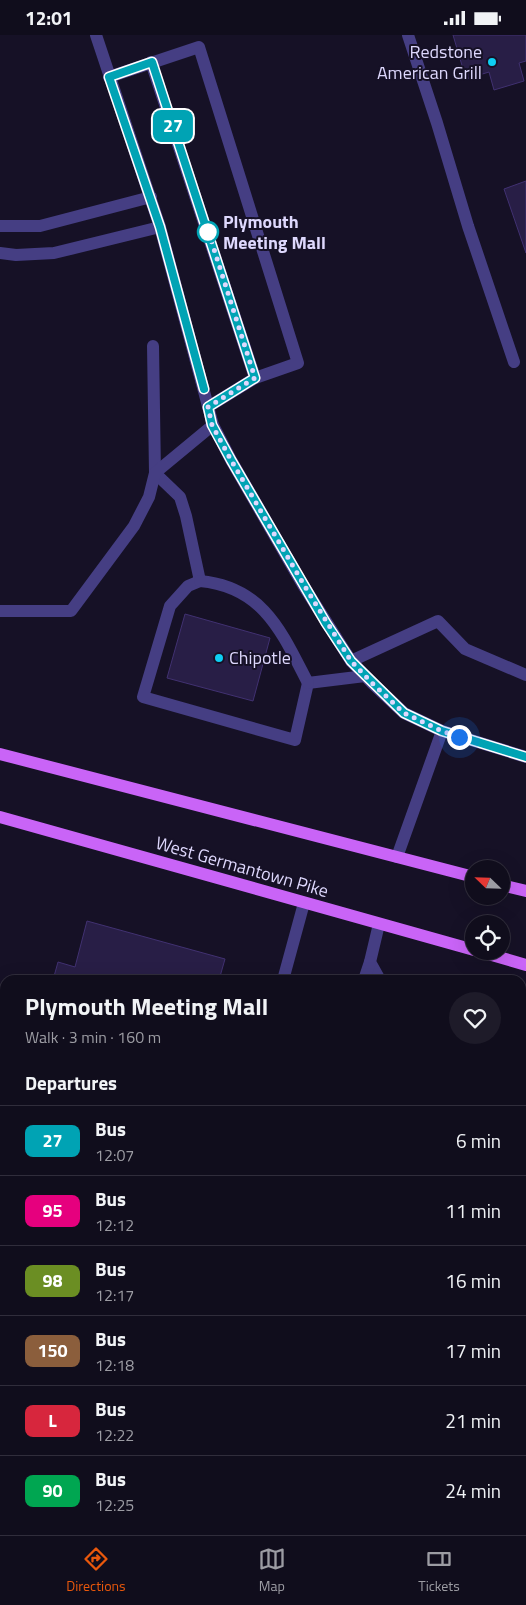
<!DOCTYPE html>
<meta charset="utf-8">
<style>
:root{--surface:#100d1c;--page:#1e1b29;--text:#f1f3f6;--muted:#9c9ca3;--line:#302d3b;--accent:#ea580c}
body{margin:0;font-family:"Titillium Web",sans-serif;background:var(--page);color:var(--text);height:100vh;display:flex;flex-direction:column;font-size:19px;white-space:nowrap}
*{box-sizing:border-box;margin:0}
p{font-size:16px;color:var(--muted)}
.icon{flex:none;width:28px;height:28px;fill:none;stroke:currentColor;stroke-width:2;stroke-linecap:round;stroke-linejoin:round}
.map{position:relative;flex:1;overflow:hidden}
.details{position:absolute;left:0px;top:940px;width:526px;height:560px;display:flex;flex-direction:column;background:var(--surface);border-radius:15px 15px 0 0;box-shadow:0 5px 20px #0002,0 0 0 1px var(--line)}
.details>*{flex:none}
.badge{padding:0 10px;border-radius:8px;font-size:18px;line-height:32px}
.needle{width:32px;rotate:293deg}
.buttons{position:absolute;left:465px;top:825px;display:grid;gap:10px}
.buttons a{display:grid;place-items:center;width:45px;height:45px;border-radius:50%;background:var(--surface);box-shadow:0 5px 20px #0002,0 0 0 1px var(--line);font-size:25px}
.you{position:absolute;width:25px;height:25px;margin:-12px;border:4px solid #fff;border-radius:50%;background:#1a73e8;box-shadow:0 0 0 8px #1a73e833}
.map>.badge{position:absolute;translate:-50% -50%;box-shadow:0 0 0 2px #fff}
h2{padding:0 25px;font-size:19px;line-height:45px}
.round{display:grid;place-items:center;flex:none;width:52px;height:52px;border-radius:26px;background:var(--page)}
.headline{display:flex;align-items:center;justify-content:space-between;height:85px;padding:0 25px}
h1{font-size:24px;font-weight:700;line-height:38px}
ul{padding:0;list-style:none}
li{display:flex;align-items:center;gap:15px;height:70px;padding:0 25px;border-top:1px solid var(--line)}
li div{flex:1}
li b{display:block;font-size:19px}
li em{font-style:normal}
li .badge{min-width:55px;font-weight:700;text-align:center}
.status{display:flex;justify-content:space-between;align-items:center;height:35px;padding:0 25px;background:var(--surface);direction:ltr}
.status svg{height:14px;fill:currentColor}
.dock{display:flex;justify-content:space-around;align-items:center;height:70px;border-top:1px solid var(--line);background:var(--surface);font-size:14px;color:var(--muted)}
.dock a{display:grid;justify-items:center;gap:2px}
.dock .current{color:var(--accent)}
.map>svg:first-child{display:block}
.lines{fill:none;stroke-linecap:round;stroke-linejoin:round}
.stream{stroke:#0f2047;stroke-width:8}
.building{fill:#281e46;stroke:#413171}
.lane{stroke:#453e83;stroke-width:12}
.street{stroke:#453e83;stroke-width:12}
.primary{stroke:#c964f7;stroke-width:12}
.line-casing{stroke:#fff;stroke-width:11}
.line{stroke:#00a3b4;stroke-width:8}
.walk{stroke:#ded8fd;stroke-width:5;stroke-dasharray:0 9}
.poi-dot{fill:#0ecef3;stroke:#161126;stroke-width:2}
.stop-dot{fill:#fff;stroke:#00a3b4;stroke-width:2.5}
.labels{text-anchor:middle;stroke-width:4;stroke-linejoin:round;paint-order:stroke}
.poi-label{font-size:18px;fill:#ded8fd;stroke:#161126;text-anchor:end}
.stop-label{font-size:18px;font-weight:bold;fill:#ded8fd;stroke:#161126;text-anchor:start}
.street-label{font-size:18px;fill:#ded8fd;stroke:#161126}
</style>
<div class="status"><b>12:01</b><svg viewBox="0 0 49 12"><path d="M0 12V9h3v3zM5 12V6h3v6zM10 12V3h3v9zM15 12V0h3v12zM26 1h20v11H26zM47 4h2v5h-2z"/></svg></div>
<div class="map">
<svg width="526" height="1500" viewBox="0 0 526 1500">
<rect width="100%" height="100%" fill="#161126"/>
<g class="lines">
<path class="stream" d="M452 1500 455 1495"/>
</g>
<g class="building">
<path d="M453 0H526V26L519 28 524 46 494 55 489 37 466 44Z"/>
<path d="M526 146V218L504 154Z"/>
<path d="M185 579 270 603 253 666 167 643Z"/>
<path d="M87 886 225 924 219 945H53L58 927 75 932Z"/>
</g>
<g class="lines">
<g class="lane">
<path d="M96 0 160 192 213 390 231 425 303 550 351 626 372 648 404 678 442 696 526 722"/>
<path d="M408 0 437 88 468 191 514 327"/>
<path d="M151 27 255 343"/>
<path d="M109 42 199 12 298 328 255 343 208 372"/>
<path d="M0 191H40L151 162"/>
<path d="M0 218 16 220 54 218 160 192"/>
<path d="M153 311 155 438 180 462 186 481 200 546 188 551 170 571 143 662 295 705 308 648 365 641"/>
<path d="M200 546C264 552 282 598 308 648"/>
<path d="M0 576H71L134 491 149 462 155 438 213 390"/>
<path d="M351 626 438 586 465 614 526 640"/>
<path d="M397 822 442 696"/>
<path d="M379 889 370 927 380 945"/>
<path d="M283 945 304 868"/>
<path d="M364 945 370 927"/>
<path d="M521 979 526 975"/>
</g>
<g class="street">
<path d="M0 1250 5 1252"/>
<path d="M521 1412 526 1414"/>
<path d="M138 1500V1495"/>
</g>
<g class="primary">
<path d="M0 719 474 842"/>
<path d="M0 782 474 915"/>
<path d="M501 850 526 856"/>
<path d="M478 916 526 930"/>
</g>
</g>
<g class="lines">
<defs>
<path id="line" d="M204 354 160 192 109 42 152 27 255 343 208 372 212 390 231 425 326 588 351 626 358 633 404 678 442 696 526 722"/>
</defs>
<use href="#line" class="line-casing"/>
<use href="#line" class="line"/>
<path class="walk" d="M208 197 206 189 255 343 208 372 212 390 231 425 304 550 351 626 372 648 404 678 442 696 459 702"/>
</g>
<g class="poi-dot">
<circle cx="492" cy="27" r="5"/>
<circle cx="219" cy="623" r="5"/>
</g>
<circle class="stop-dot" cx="208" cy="197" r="10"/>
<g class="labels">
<g class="poi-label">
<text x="482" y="23">Redstone<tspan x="482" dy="21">American Grill</tspan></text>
<text x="229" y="629" text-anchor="start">Chipotle</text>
</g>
<g class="stop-label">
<text x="223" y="193">Plymouth<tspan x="223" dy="21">Meeting Mall</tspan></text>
</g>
<g class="street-label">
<text transform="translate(242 832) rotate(16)" y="6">West Germantown Pike</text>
</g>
</g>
</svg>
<div class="buttons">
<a><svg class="needle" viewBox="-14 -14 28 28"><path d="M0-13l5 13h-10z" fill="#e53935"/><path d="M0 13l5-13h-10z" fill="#9c9ca3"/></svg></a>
<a><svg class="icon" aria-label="locate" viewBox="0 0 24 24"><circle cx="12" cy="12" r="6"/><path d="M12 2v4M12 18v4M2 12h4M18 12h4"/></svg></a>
</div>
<div class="you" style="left:459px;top:702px"></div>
<b class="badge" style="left:173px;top:91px;background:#00a3b4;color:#fff">27</b>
<section class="details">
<div class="headline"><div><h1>Plymouth Meeting Mall</h1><p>Walk · 3 min · 160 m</p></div><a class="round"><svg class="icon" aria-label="heart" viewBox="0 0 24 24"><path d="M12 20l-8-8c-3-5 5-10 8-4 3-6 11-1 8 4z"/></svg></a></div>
<h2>Departures</h2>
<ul>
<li><span class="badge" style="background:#00a3b4;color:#fff">27</span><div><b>Bus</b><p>12:07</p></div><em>6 min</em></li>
<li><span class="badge" style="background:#e6007e;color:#fff">95</span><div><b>Bus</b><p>12:12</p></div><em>11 min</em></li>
<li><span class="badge" style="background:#6b8e23;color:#fff">98</span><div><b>Bus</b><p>12:17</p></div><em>16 min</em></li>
<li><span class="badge" style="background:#8b5e3c;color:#fff">150</span><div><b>Bus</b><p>12:18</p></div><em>17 min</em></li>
<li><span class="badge" style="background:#d7263d;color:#fff">L</span><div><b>Bus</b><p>12:22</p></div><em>21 min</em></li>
<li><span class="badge" style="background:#00a651;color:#fff">90</span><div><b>Bus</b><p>12:25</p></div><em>24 min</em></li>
</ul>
</section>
</div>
<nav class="dock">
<a class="current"><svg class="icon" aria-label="directions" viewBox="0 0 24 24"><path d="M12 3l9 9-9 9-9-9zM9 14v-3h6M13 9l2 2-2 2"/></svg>Directions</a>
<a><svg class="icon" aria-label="map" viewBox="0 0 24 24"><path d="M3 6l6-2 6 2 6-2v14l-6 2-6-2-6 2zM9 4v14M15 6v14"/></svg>Map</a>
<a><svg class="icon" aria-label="tickets" viewBox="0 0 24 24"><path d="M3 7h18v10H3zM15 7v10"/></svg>Tickets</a>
</nav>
